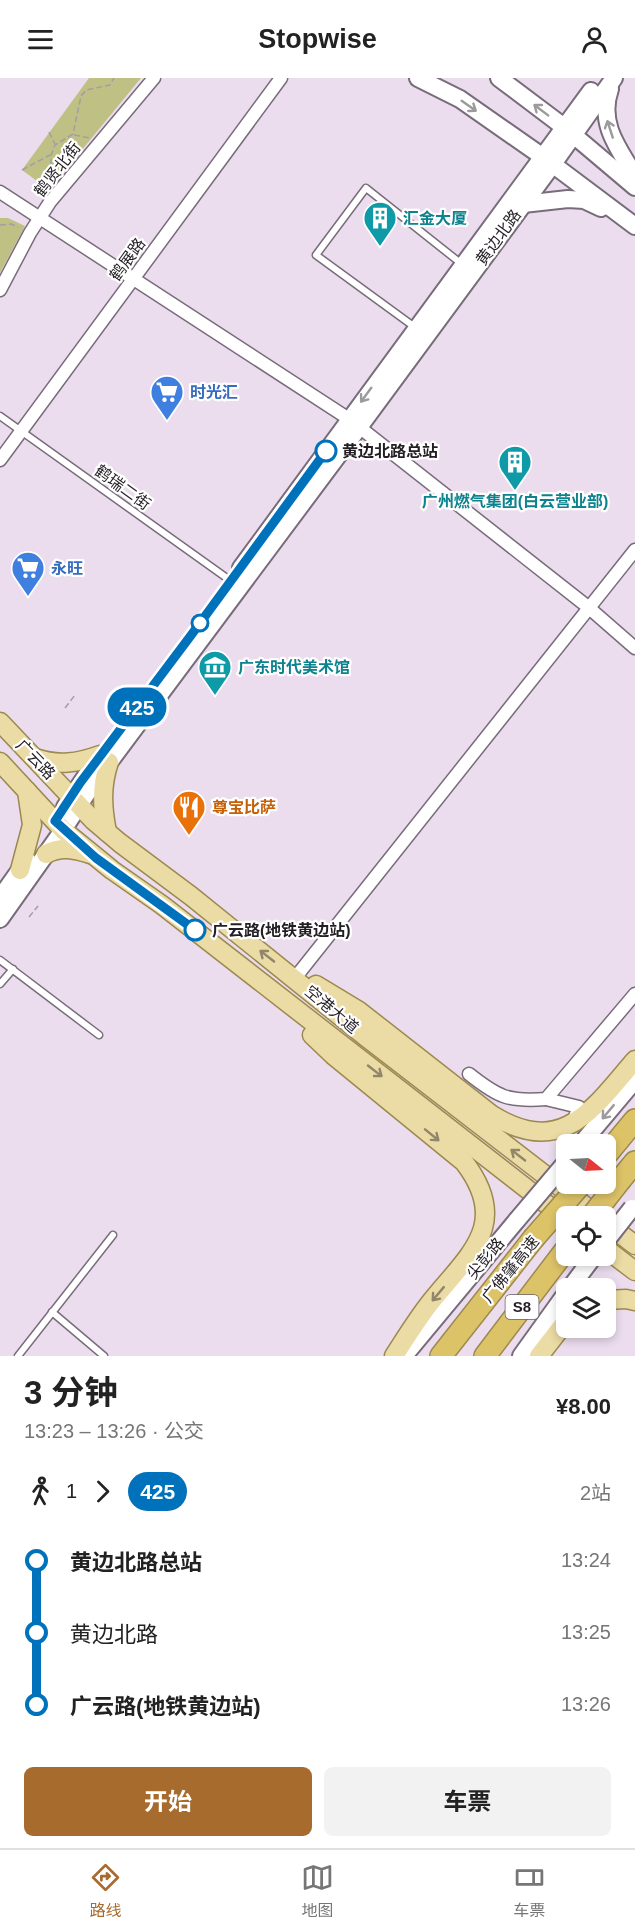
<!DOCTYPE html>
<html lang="zh">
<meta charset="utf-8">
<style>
:root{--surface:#fff;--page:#f2f2f2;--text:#222;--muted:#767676;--line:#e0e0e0;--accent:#a76b2d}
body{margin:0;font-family:Helvetica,"Noto Sans SC",sans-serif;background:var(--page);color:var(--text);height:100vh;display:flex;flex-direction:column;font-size:22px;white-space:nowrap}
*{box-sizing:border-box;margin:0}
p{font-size:20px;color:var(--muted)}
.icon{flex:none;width:33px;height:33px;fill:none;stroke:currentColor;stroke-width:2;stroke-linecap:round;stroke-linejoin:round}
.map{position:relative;height:1278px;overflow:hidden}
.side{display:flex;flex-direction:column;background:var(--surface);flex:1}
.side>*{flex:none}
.badge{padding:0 12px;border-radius:20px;font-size:21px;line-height:39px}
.needle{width:39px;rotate:108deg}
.fabs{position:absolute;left:556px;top:1056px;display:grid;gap:12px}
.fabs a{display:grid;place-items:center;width:60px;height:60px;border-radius:9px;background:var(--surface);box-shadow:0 3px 9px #0003;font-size:30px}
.map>.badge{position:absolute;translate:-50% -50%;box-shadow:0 0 0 3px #fff}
.legs{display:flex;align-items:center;gap:9px;height:66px;padding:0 24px;font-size:20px}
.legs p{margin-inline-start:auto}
.summary{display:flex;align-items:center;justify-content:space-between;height:102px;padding:0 24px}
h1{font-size:33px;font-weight:700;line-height:45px}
.primary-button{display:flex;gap:12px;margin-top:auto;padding:12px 24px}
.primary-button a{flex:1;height:69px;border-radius:9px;background:var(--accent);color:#fff;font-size:24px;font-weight:700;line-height:69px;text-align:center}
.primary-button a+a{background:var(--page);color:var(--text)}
ul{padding:0 24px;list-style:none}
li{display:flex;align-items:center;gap:21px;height:72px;font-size:22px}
li i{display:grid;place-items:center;width:9px;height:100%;margin:0 8px;background:currentColor}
li i::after{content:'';width:15px;height:15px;margin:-8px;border:4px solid;border-radius:50%;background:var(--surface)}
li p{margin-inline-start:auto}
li:first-child i{background:linear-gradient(#0000 50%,currentColor 0)}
li:last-child i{background:linear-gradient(currentColor 50%,#0000 0)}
header{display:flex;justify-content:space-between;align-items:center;height:78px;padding:0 24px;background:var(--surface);font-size:27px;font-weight:700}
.dock{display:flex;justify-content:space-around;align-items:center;height:84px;border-top:2px solid var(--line);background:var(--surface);font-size:16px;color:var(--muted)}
.dock a{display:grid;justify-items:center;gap:3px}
.dock .active{color:var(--accent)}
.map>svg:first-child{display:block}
.green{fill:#bec183}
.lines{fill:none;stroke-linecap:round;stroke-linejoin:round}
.lane-casing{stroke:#786c7b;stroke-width:9}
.street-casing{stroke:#786c7b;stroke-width:15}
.secondary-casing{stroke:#786c7b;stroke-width:20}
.primary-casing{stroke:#9c8950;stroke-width:21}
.highway-casing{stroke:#9c8950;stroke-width:24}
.path{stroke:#a69ba9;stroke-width:1.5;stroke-dasharray:6 3;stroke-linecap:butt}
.lane{stroke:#fff;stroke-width:6}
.street{stroke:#fff;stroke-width:12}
.secondary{stroke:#fff;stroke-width:16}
.primary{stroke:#ebdba4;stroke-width:18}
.highway{stroke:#ddc368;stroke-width:21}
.secondary-bridge-casing{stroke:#786c7b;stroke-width:20;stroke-linecap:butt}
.highway-bridge-casing{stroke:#9c8950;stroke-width:24;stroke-linecap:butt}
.secondary-bridge{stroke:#fff;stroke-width:16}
.highway-bridge{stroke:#ddc368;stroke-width:21}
.oneway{stroke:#9c9a9c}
.oneway2{stroke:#91866a}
.line-1-casing{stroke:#fff;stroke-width:14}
.line-1{stroke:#0072bc;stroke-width:9}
.stop-1-dot{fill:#fff;stroke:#0072bc;stroke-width:3}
.labels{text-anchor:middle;stroke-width:4.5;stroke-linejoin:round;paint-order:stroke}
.shield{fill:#fff;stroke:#656266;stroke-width:1.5}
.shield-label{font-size:15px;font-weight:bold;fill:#231e24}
.street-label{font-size:16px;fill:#231e24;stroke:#fff}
.culture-label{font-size:16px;font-weight:bold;fill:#0d838f;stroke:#fff;text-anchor:start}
.shop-label{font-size:16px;font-weight:bold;fill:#366cbe;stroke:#fff;text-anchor:start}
.stop-label{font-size:16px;font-weight:bold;fill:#231e24;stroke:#fff;text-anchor:start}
.food-label{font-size:16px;font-weight:bold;fill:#c56008;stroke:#fff;text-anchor:start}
</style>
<header><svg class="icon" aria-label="menu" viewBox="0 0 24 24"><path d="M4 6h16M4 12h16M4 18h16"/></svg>Stopwise<svg class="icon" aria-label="person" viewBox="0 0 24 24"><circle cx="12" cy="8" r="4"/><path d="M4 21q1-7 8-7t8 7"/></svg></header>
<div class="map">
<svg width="635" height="1278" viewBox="0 0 635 1278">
<rect width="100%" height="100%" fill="#ebddee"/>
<g class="green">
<path d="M89 0H141L49 112 22 92Z"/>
<path d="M0 140H8L25 148 0 195Z"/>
</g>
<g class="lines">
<defs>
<g id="lane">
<path d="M416 250 316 177 366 110 463 187"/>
<path d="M0 338 231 503"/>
<path d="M0 882 99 957"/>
<path d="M0 906 13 891"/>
<path d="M52 1234 104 1278"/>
<path d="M18 1278 113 1157"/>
</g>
<g id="street">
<path d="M0 114 349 341 588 529 635 570"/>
<path d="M0 212 30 155 50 124 154 0"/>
<path d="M0 382 281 0"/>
<path d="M295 900 635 472"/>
<path d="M469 996C498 1019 508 1024 546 1021L635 916"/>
<path d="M546 1021 579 1029 573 1044"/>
</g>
<g id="secondary">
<path d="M418 0 460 21 543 79 635 148"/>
<path d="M499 0 564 49 635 109"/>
<path d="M610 11C598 45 618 70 635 98"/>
<path d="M523 126 568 121 584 122 601 130"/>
<path d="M241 490 591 13"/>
<path d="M65 729 94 686"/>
<path d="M0 820 27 782"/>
<path d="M0 841 63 752 93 706 360 348 553 86 614 0"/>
<path d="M581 1066 635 1002"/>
<path d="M570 1210 594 1178"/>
<path d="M404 1278 517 1142"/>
<path d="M521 1278 567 1214"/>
</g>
<g id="primary">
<path d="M0 644 94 743 120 765 191 818 366 959 598 1138"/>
<path d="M35 680C58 688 78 685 100 677"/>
<path d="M0 684 63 752 112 792 162 827 567 1142"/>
<path d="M107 754C102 729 101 708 109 684"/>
<path d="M46 776C61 768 74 771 90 776"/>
<path d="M20 792 32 747 27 713"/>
<path d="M316 907 359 933 492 1037C562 1080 592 1032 635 982"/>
<path d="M312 957 333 977 464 1084C510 1144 472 1174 434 1220 419 1238 407 1258 394 1278"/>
<path d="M606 1145 635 1167"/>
<path d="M606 1171 635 1193"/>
<path d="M606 1222 626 1221 635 1223"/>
<path d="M539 1278 567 1242"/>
</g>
<g id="highway">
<path d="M606 1077 635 1042"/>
<path d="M621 1101 635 1084"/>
<path d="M441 1278 533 1161"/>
<path d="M485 1278 567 1170"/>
</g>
</defs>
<use href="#lane" class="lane-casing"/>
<use href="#street" class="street-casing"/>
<use href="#secondary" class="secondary-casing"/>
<use href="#primary" class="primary-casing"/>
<use href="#highway" class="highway-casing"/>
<g class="path">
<path d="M49 54 55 66"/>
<path d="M74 57 90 60"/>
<path d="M22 92 50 77"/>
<path d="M51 105V77L55 67 73 56 81 18 86 12 110 7 114 0"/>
<path d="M0 147 11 146 18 149"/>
<path d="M65 630 75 617"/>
<path d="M29 839 38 828"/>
</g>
<use href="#lane" class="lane"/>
<use href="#street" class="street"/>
<use href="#secondary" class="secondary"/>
<use href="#primary" class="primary"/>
<use href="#highway" class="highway"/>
<defs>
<g id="secondary-bridge">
<path d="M517 1142 567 1083"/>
<path d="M606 1163 632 1130"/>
</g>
<g id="highway-bridge">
<path d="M592 1138 621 1101"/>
<path d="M533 1161 581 1106"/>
</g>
</defs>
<use href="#secondary-bridge" class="secondary-bridge-casing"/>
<use href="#highway-bridge" class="highway-bridge-casing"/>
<use href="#secondary-bridge" class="secondary-bridge"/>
<use href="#highway-bridge" class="highway-bridge"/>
</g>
<defs><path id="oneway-shaft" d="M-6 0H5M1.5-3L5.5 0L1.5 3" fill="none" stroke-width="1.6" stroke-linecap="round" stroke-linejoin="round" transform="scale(1.5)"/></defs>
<g class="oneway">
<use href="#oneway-shaft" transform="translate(469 28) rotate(35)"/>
<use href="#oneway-shaft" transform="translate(541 32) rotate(-143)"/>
<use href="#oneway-shaft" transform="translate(610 51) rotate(-108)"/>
<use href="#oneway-shaft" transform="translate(366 317) rotate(126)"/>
<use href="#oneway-shaft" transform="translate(608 1034) rotate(130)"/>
</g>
<g class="oneway2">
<use href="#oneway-shaft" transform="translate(267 878) rotate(-142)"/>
<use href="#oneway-shaft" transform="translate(375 993) rotate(38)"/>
<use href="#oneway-shaft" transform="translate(432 1057) rotate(39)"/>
<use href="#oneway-shaft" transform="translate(518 1077) rotate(-142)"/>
<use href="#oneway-shaft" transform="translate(438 1216) rotate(130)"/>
</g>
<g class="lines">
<defs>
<path id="line-1" d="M195 852 96 780 55 743 80 705 192 556 326 373"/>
</defs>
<use href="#line-1" class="line-1-casing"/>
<use href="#line-1" class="line-1"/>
</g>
<defs>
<symbol id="building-pin" viewBox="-11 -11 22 30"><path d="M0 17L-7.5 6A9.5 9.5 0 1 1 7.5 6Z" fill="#0f9aa8" stroke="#fff"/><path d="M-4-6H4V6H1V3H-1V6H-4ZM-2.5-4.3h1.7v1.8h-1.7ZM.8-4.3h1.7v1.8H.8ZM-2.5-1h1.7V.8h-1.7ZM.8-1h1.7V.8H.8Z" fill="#fff"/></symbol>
<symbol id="supermarket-pin" viewBox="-11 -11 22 30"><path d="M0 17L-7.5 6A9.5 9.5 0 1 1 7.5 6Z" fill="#3f7fe0" stroke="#fff"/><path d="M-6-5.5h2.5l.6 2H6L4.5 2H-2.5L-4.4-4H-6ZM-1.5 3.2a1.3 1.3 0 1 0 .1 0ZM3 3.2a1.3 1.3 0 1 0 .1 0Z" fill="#fff"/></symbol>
<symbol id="museum-pin" viewBox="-11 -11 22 30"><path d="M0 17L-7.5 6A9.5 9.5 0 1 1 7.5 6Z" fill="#0f9aa8" stroke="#fff"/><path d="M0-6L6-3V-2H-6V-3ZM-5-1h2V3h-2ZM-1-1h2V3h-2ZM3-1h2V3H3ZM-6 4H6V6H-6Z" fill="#fff"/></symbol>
<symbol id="restaurant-pin" viewBox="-11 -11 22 30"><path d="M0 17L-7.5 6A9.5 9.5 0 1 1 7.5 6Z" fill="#e8710a" stroke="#fff"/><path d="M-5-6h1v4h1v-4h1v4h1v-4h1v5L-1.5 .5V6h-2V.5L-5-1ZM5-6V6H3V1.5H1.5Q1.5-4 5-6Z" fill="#fff"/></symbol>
</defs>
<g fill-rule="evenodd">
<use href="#building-pin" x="361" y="121" width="38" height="52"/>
<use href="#supermarket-pin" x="148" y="295" width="38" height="52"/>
<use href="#building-pin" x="496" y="365" width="38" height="52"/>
<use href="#supermarket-pin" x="9" y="471" width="38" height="52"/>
<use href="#museum-pin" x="196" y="570" width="38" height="52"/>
<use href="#restaurant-pin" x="170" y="710" width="38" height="52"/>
</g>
<g class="stop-1-dot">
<circle cx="326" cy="373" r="10"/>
<circle cx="200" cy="545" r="8"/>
<circle cx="195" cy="852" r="10"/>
</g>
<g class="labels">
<rect class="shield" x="505.5" y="1217" width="33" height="24" rx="4.5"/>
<g class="shield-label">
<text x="522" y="1234">S8</text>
</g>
<g class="street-label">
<text transform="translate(57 91) rotate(-52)" y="6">鹤贤北街</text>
<text transform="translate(498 159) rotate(-54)" y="6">黄边北路</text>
<text transform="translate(127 181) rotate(-54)" y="6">鹤展路</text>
<text transform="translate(123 409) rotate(36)" y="6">鹤瑞二街</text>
<text transform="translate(36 681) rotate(46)" y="6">广云路</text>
<text transform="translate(332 931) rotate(40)" y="6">空港大道</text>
<text transform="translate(485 1180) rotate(-50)" y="6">尖彭路</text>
<text transform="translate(510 1191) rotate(-51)" y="6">广佛肇高速</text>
</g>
<g class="culture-label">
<text x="403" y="146">汇金大厦</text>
<text x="515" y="429" text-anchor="middle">广州燃气集团(白云营业部)</text>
<text x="238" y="595">广东时代美术馆</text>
</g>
<g class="shop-label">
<text x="190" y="320">时光汇</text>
<text x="51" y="496">永旺</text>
</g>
<g class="stop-label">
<text x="342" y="379">黄边北路总站</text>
<text x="212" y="858">广云路(地铁黄边站)</text>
</g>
<g class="food-label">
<text x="212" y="735">尊宝比萨</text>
</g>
</g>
</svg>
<div class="fabs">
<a><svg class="needle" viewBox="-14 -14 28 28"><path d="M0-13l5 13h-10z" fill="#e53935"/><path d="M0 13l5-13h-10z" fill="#767676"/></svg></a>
<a><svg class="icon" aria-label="locate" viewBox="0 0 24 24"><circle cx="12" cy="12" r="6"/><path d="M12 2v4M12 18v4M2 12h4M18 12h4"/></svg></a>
<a><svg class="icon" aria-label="layers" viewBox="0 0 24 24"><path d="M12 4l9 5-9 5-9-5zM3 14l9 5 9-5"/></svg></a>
</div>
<b class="badge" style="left:137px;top:629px;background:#0072bc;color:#fff">425</b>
</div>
<section class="side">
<div class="summary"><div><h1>3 分钟</h1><p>13:23 – 13:26 · 公交</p></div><b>¥8.00</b></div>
<div class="legs"><svg class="icon" aria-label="walk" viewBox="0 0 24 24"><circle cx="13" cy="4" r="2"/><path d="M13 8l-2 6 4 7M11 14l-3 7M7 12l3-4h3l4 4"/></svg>1<svg class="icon" aria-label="forward" viewBox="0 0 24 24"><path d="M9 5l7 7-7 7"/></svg><b class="badge" style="background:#0072bc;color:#fff">425</b><p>2站</p></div>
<ul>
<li><i style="color:#0072bc"></i><b>黄边北路总站</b><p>13:24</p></li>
<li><i style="color:#0072bc"></i><span>黄边北路</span><p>13:25</p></li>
<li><i style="color:#0072bc"></i><b>广云路(地铁黄边站)</b><p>13:26</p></li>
</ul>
<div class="primary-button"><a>开始</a><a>车票</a></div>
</section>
<nav class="dock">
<a class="active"><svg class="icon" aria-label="directions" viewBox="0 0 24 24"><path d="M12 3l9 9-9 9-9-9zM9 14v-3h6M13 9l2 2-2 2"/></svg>路线</a>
<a><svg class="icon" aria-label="map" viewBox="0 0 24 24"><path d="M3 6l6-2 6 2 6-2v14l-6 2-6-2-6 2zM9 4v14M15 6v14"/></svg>地图</a>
<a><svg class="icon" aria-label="tickets" viewBox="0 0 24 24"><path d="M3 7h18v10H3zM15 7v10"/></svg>车票</a>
</nav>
